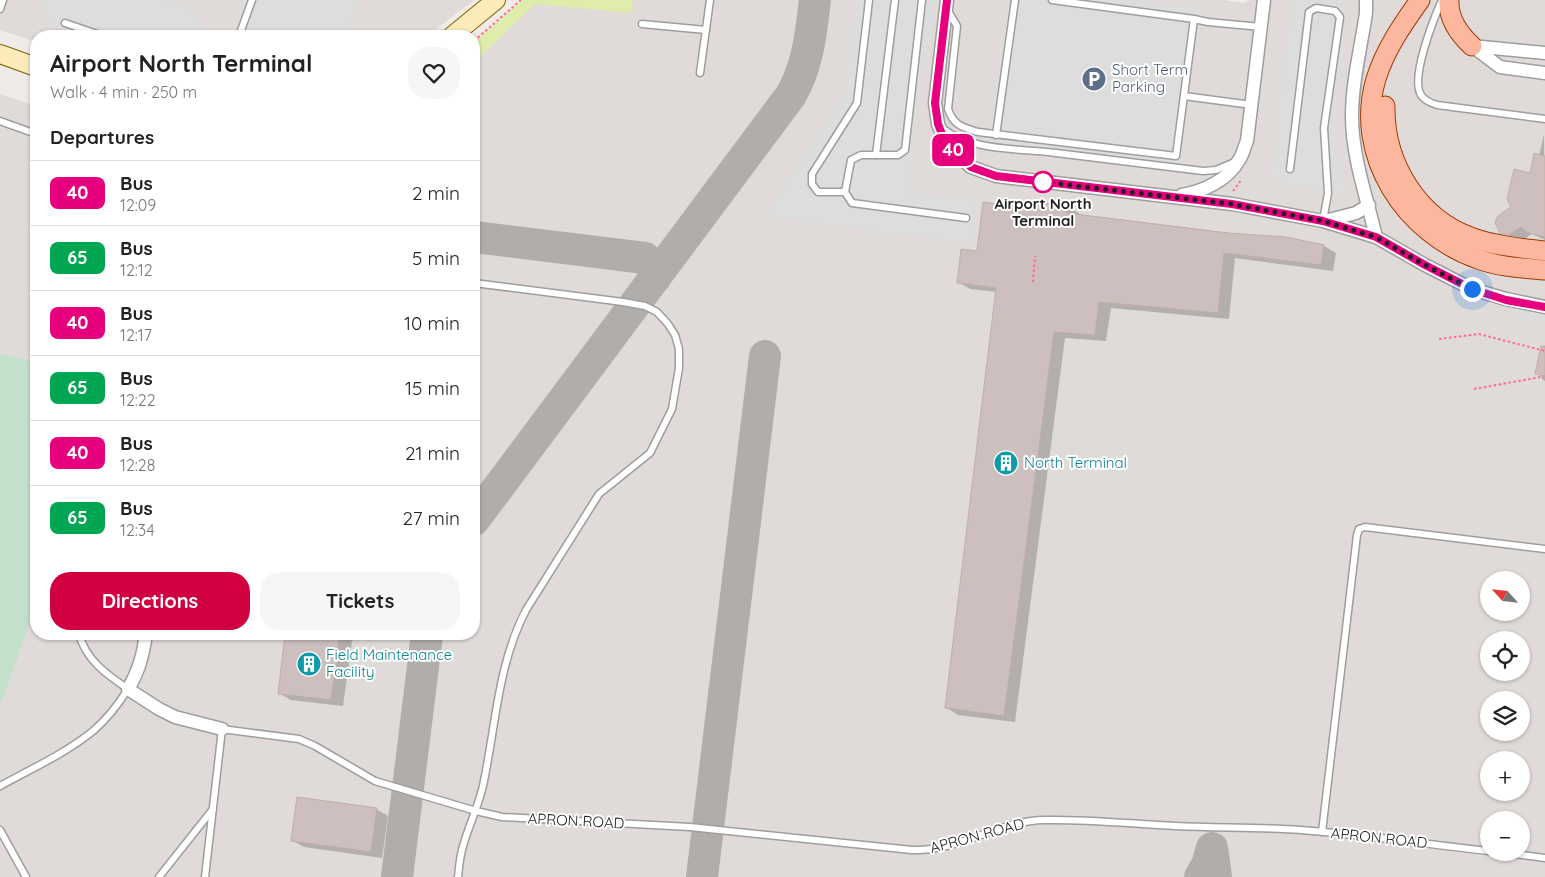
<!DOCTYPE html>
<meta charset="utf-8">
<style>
:root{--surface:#fff;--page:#f6f6f6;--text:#222;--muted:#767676;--line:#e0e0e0;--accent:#d10041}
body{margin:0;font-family:Quicksand,sans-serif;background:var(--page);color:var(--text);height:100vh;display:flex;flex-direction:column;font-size:19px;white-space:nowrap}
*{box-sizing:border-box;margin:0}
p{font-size:16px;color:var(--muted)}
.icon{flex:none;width:28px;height:28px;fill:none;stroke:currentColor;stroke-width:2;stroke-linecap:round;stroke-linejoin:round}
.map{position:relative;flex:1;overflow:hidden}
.panel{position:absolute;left:30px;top:30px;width:450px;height:610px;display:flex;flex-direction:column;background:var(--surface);border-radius:20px;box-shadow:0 1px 4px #0004}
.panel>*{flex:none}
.badge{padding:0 10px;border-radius:8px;font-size:18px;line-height:32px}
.needle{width:32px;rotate:297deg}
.fabs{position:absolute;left:1480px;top:571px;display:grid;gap:10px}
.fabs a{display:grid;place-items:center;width:50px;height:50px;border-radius:50%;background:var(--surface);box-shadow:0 1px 4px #0004;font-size:25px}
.you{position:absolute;width:25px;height:25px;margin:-12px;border:4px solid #fff;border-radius:50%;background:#1a73e8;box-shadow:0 0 0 8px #1a73e833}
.map>.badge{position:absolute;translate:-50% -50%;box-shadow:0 0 0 2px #fff}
h2{padding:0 20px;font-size:19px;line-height:45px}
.round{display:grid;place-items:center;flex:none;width:52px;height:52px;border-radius:20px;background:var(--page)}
.headline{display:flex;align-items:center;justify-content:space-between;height:85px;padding:0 20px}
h1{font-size:24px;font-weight:700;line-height:38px}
.button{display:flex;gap:10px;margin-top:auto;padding:10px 20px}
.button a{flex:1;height:58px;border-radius:20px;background:var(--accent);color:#fff;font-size:20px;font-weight:700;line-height:58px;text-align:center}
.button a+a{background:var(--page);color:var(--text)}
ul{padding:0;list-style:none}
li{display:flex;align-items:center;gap:15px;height:65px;padding:0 20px;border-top:1px solid var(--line)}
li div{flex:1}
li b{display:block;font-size:19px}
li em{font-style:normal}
li .badge{min-width:55px;font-weight:700;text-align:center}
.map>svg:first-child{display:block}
.airport{fill:#e0dbd8;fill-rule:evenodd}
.grass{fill:#dfecac}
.wetland{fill:#c3e0ca}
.parking{fill:#ddd}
.shadow{fill:#0003}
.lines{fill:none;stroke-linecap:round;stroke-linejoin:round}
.taxiway{stroke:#b0adab;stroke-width:32}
.building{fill:#cdbfbd;stroke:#c3aca9}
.lane-casing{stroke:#9e9e9e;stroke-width:9}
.street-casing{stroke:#9e9e9e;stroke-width:15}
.secondary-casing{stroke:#7d6402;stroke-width:20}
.primary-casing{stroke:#9d3800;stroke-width:21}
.path{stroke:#fe6c8a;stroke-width:2;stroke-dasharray:2.5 2.5;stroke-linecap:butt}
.lane{stroke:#fff;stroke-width:6}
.street{stroke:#fff;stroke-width:12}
.secondary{stroke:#fbebbb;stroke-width:18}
.primary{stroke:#feb79f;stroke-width:19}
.line-casing{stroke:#fff;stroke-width:11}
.line{stroke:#e6007e;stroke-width:8}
.walk{stroke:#212121;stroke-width:5;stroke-dasharray:0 9}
.stop-dot{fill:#fff;stroke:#e6007e;stroke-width:2.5}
.labels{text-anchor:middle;stroke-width:4;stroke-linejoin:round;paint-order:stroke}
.service-label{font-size:15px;fill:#4e5e75;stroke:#fff;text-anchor:start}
.stop-label{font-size:15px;font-weight:bold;fill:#212121;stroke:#fff}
.culture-label{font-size:15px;fill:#0d838f;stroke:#fff;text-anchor:start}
.street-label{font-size:15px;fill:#212121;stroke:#fff}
</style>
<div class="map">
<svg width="1545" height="877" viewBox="0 0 1545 877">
<rect width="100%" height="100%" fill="#f1ebe7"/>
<g class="airport">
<path d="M0 0H474L427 36H36V42L0 30Z"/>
<path d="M539 0H1224L1244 3 1249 0H1545V877H0V94L36 106V634H474V62ZM1489 580H1521V612H1489ZM1489 640H1521V672H1489ZM1489 700H1521V732H1489ZM1489 760H1521V792H1489ZM1489 820H1521V852H1489Z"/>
</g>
<path class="grass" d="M523 0H633L631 13 535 4 474 62V42Z"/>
<path class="wetland" d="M0 354 36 362V604L4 696 0 703Z"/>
<g class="parking">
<path d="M40 0H162L197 12 209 35 83 36 52 26Z"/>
<path d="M226 0H359L345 36H232L242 6Z"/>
<path d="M856 0H936L929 51 924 54 909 193 978 201 973 244 767 217 769 210 835 109 844 89Z"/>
<path d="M1008 0H1129L1200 7 1180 164 987 140Z"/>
<path d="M1291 0H1342L1348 9 1335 109V143L1347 196 1270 181Z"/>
<path d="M1513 306 1545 311V321L1518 317Z"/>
</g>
<g class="shadow">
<path d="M1544 134 1545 240 1532 234 1521 241 1514 240 1501 233 1539 156Z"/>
<path d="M1007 206 1067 207 1079 213V216L1228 234 1286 238 1324 246 1336 253 1333 271 1235 258 1229 319 1111 308 1106 341 1065 338 1015 722 958 715 947 708 997 292 970 289 958 282Z"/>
<path d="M1545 365V381L1542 379V377L1536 373Z"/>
<path d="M287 634H365V636L353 634 343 706 291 700 279 693Z"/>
<path d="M376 809 388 816 382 858 304 847 292 840Z"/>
</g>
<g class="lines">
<g class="taxiway">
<path d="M474 237 645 258 654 269 655 278"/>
<path d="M474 520 791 95C808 66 811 33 815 0"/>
<path d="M397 877 427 634"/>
<path d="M702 877 765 356"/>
<path d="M1200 877 1207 865 1212 848 1216 877"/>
</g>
</g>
<g class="building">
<path d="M1534 153 1545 156V237L1526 232 1522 227 1508 235 1500 234 1495 222 1498 216 1511 207 1507 199 1514 169 1530 173Z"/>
<path d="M1006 200 1067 205V213L1228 233 1286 237 1324 245 1321 265 1224 253 1218 313 1099 302 1095 335 1054 332 1004 716 945 708 996 288 957 283 961 249 977 251 983 202 1006 205Z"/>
<path d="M1541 346H1545V376L1535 374Z"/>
<path d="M285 634H340L331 700 278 694Z"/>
<path d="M297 797 377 808 371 852 291 841Z"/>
</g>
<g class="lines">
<defs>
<g id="lane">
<path d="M869 0 857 103 812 174V184L818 192H845L852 203 966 218"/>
<path d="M1442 0C1434 18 1410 78 1421 95 1424 100 1431 103 1437 105L1545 119"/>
<path d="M0 9 3 0"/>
<path d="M948 11 957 26 948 109C954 126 962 127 978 132L1176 156 1194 19 1052 0"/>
<path d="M1194 19 1208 22 1261 27"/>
<path d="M65 23 103 36"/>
<path d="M642 24 706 30"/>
<path d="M239 36 252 0"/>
<path d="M700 73 710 0"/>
<path d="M1184 96 1252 105"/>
<path d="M0 121 36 134"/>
<path d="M942 128C973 152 1019 148 1056 153 1105 159 1154 165 1203 171L1216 170 1235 162"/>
<path d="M996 135 1015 0"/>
<path d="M876 155 895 0"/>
<path d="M1290 169 1309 12 1316 8 1335 11 1340 17 1324 128 1328 193 1323 221"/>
<path d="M845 192 851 160 861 155H898L905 150 922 0"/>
<path d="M0 786C31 769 66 753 93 731 107 719 118 705 128 689 106 674 86 660 79 634"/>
<path d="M0 830 26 877"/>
<path d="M1322 832 1357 535 1359 529 1365 527 1545 549"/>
<path d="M1499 852 1545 858"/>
<path d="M159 877 213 809"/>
<path d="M205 877 222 729 299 739 315 746 375 781 476 811 502 817 690 827 912 850C959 852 997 821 1044 820 1088 819 1132 824 1176 826 1217 828 1259 827 1301 830 1364 835 1426 844 1489 851"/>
<path d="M458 877C459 866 460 854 464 843 470 822 480 803 484 781 496 723 498 664 526 610L599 494 650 453 672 409 679 368V349L675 335 668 324 657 312 645 306 623 302 474 283"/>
</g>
<g id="street">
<path d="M947 0 935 103 938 124 944 139 955 153 971 167 996 176 1232 204 1323 221 1376 237 1425 265 1472 289 1506 299 1545 307"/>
<path d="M1366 0V13C1361 47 1352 82 1352 116 1352 157 1367 198 1376 237"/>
<path d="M1472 46 1500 67 1545 73"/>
<path d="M1472 46 1545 53"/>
<path d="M1182 195C1204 191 1228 180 1239 160 1243 155 1244 147 1247 141L1264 0"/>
<path d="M1325 221 1356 213 1369 205"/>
<path d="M146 634C143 655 139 671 128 689L159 709 175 717 222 729"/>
</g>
<g id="secondary">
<path d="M452 36 496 0"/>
<path d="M0 54 36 67"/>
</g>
<g id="primary">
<path d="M1420 0C1402 25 1385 50 1376 79 1353 156 1406 234 1478 259 1499 267 1523 268 1545 270"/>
<path d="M1449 0C1448 18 1459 34 1472 46"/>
<path d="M1385 106C1384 163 1418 219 1473 238 1496 246 1521 248 1545 251"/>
</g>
</defs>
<use href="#lane" class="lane-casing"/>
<use href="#street" class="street-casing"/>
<use href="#secondary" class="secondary-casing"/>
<use href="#primary" class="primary-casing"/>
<g class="path">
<path d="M474 41 521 0"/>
<path d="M1233 191 1242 179"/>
<path d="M1033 282 1035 256"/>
<path d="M1439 339 1479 334 1545 351"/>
<path d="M1474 389 1541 377"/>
</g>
<use href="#lane" class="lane"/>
<use href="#street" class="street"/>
<use href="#secondary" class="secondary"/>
<use href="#primary" class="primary"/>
</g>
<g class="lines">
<defs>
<path id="line" d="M947 0 935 103 938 124 944 139 955 153 971 167 996 176 1232 204 1323 221 1376 237 1425 265 1472 289 1506 300 1545 307"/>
</defs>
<use href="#line" class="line-casing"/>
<use href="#line" class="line"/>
<path class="walk" d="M1043 182 1232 204 1323 221 1376 237 1425 265 1472 289"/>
</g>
<defs>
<symbol id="parking-disc" viewBox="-11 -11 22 22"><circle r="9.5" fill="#5c6f8a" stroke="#fff"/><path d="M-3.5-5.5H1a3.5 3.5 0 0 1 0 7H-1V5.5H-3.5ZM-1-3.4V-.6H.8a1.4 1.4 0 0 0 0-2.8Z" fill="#fff"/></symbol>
<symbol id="building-disc" viewBox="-11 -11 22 22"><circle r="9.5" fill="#0f9aa8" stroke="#fff"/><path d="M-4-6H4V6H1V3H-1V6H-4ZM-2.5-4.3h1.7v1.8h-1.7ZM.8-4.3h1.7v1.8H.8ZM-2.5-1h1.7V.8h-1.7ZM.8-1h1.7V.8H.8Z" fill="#fff"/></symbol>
</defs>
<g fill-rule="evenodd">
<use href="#parking-disc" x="1080" y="65" width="28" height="28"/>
<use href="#building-disc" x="992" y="449" width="28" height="28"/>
<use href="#building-disc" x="295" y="650" width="28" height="28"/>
</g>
<circle class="stop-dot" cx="1043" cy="182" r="10"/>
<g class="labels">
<g class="service-label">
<text x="1112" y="75">Short Term<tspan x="1112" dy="17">Parking</tspan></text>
</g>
<g class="stop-label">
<text x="1043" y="209">Airport North<tspan x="1043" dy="17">Terminal</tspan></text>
</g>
<g class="culture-label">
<text x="1024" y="468">North Terminal</text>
<text x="326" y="660">Field Maintenance<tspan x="326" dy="17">Facility</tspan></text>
</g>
<g class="street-label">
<text transform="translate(576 821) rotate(3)" y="5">APRON ROAD</text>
<text transform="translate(977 836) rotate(-15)" y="5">APRON ROAD</text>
<text transform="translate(1379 838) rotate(6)" y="5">APRON ROAD</text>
</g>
</g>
</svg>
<div class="fabs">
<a><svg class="needle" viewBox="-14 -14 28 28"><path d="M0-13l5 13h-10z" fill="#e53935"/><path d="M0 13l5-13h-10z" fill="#767676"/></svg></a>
<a><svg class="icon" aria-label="locate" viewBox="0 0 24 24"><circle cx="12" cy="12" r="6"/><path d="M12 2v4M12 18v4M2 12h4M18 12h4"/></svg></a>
<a><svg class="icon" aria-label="layers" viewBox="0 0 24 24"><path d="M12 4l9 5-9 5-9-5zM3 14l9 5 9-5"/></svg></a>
<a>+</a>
<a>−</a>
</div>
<div class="you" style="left:1472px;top:289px"></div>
<b class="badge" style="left:953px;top:150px;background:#e6007e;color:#fff">40</b>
<section class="panel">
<div class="headline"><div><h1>Airport North Terminal</h1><p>Walk · 4 min · 250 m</p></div><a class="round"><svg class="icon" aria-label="heart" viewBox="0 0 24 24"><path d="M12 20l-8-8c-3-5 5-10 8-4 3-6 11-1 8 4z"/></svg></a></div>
<h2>Departures</h2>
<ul>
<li><span class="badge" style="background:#e6007e;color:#fff">40</span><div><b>Bus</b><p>12:09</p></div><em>2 min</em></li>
<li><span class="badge" style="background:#00a651;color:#fff">65</span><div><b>Bus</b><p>12:12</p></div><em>5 min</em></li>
<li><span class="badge" style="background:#e6007e;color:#fff">40</span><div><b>Bus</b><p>12:17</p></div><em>10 min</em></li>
<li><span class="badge" style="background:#00a651;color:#fff">65</span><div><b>Bus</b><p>12:22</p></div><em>15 min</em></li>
<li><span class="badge" style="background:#e6007e;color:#fff">40</span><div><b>Bus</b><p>12:28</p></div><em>21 min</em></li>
<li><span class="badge" style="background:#00a651;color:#fff">65</span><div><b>Bus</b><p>12:34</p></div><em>27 min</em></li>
</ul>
<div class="button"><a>Directions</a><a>Tickets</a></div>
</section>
</div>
